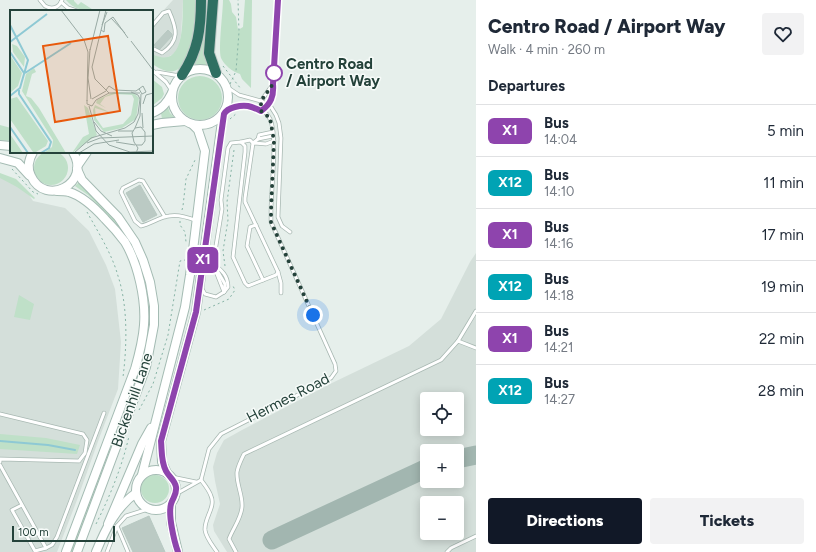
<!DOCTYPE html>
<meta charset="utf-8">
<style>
:root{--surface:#fff;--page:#f2f2f3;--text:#1f2937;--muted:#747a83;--line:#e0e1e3;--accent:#111827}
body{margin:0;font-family:Figtree,sans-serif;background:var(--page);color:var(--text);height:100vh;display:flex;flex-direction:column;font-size:15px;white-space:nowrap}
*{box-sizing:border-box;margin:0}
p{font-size:13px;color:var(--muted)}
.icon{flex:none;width:22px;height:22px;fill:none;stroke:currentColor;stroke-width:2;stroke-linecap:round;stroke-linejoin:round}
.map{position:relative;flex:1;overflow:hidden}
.drawer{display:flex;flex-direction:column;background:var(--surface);width:340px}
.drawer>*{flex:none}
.badge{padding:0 8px;border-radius:6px;font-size:14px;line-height:26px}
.fabs{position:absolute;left:420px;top:392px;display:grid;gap:8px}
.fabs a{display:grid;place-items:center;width:44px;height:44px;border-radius:4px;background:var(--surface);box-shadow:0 2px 10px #0003;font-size:20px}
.scale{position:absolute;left:12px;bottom:10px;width:103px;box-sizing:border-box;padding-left:4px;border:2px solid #24423a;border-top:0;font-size:11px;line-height:14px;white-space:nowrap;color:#24423a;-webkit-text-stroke:3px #f7fbf9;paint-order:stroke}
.you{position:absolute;width:20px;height:20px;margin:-10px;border:3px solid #fff;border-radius:50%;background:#1a73e8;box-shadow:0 0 0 6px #1a73e833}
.map>.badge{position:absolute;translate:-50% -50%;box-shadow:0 0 0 2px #fff}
h2{padding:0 12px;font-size:15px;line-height:36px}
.round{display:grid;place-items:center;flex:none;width:42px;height:42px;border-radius:4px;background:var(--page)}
.overview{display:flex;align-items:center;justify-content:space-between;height:68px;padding:0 12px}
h1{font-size:19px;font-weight:800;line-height:30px}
.primary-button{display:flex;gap:8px;margin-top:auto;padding:8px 12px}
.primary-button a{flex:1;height:46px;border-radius:4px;background:var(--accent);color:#fff;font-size:16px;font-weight:800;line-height:46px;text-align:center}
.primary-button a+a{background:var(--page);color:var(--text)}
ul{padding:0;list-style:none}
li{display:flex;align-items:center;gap:12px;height:52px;padding:0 12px;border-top:1px solid var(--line)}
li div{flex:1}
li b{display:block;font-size:15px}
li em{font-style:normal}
li .badge{min-width:44px;font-weight:700;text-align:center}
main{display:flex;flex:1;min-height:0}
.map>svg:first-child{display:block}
.built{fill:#d4dfda;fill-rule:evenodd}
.green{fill:#bfe0c8}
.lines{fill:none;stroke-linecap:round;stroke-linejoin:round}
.stream{stroke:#8ec9d4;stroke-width:2}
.taxiway{stroke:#a2b6b0;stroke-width:19}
.building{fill:#bbcac4;stroke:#b8c9c2}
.lane-casing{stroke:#a8b8b2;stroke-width:4.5}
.secondary-casing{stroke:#a4bbb3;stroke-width:10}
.highway-casing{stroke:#c2cac8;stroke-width:12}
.path{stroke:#86b3a5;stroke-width:1;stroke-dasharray:2 3;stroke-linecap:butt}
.lane{stroke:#fff;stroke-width:3}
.secondary{stroke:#fff;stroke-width:8}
.highway{stroke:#2f6f62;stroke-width:10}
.line-casing{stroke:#fff;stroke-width:9}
.line{stroke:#8e44ad;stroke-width:6}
.walk{stroke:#24423a;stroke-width:4;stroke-dasharray:0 7.2}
.stop-dot{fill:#fff;stroke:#8e44ad;stroke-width:2}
.labels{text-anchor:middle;stroke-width:3;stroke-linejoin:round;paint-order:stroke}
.stop-label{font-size:15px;font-weight:bold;fill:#24423a;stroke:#f7fbf9;text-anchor:start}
.street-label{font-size:15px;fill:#24423a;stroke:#f7fbf9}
.inset-river{fill:none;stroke:#8ec9d4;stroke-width:2}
.inset-road{fill:none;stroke:#98aaa4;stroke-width:1}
.view{fill:#e8590c;fill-opacity:0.15;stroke:#e8590c;stroke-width:2}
.inset-edge{fill:none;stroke:#24423a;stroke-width:2}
</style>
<main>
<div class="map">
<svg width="476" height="552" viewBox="0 0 476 552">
<rect width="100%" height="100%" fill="#e6efeb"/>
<g class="built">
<path d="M173 0H183L181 35 178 49 175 53 166 58H160L152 54V23Z"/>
<path d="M0 177 25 189 33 201 65 208 89 231 106 265 115 289 121 342 118 389 100 436 77 500 57 552H0Z"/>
<path d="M476 253V552H227L214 531 213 525 220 504 215 481 213 467 217 453 224 440 242 430 332 383 409 346 441 319 470 262ZM427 399H457V429H427ZM427 451H457V481H427ZM427 503H457V533H427Z"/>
</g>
<g class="green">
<path d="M66 0H74V1L78 5 81 2 95 11C84 11 73 9 66 0Z"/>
<path d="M183 0H197L194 40 182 67C170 75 164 71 152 64V54C186 71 182 20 183 0Z"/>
<path d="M203 0H209L204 51 207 65 193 64Z"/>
<path d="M223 0H229L231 4 232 12 236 17 238 30 243 27 245 0H252L251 88 242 79 240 74C233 72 224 65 221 58 218 48 223 12 223 0Z"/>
<circle cx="200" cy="98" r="22"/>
<path d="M152 79 162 87 164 94 162 98 152 106 154 108 152 109Z"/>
<path d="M168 107 170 113 174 117 162 119 161 113Z"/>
<path d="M0 125 11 128V141L0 140Z"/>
<circle cx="51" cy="168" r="17"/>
<path d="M0 173 16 179 35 198 34 199 17 187 0 178Z"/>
<path d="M79 182C91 195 106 208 117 222 121 227 124 232 127 238 153 281 153 323 141 371L73 552H70L147 327 128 243 116 224 88 195 75 186Z"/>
<path d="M19 295 34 304 30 320 14 317Z"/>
<path d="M0 434 46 438 80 445 77 454 0 449Z"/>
<circle cx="155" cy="489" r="14"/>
</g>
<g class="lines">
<path class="stream" d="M0 441 48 445 75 450"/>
<g class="taxiway">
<path d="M457 459 476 455"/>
<path d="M272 540 427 468"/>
</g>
</g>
<g class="building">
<path d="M168 30 172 34V36L160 49 156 47 154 45Z"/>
<path d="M140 185 157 215 143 222 126 193Z"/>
<path d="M149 516 165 552H133L122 528Z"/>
</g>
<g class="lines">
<defs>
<g id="lane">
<path d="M40 0 45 6C52 10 59 8 62 0"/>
<path d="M61 2 68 8 77 11"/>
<path d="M152 26 163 13 169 11C177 29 180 41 162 53L152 48"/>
<path d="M152 70 166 82 172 91"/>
<path d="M157 72 180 76"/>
<path d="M227 87 239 95 261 101 271 107 276 115 279 123 281 138 278 217 282 226 290 232"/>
<path d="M261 111C271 104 274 96 273 84L278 0"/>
<path d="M261 111V101L273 84"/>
<path d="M258 139 259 135 273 132"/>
<path d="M241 142 250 140 253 143 258 139 273 136"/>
<path d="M165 217 143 181 139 180 123 188 121 192 135 221 141 226C151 224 159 217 169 216 177 214 187 217 195 220"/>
<path d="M256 225 250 227 247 246 263 280"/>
<path d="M213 264C222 270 228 276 228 287L224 292"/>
<path d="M215 267 225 284 224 292"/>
<path d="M278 272 281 283V293"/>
<path d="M201 287 205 294 216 297 224 292 213 264 222 209 221 200 228 148 231 143 241 142 245 146V152L233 257 245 283 248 286 276 275 278 272 245 202V198L253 143 266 144 274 141"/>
<path d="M458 341 476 311"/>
<path d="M0 414 83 434 87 440 85 453 79 461 0 459V462"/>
<path d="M0 465 46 548 35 551 12 510 22 505"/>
<path d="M172 477 196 482"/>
<path d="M201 480C204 484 209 490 211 496 216 507 204 518 205 530 206 538 213 546 217 552"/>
<path d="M176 494 201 480 209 449 221 434 331 378 336 371 335 364 271 222V211C271 189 278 136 270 119 263 103 238 105 225 111"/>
<path d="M46 548 52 545 57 537 104 413"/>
<path d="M107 552 117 526"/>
<path d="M128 552 117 526 126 516 148 509"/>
<path d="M236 552 229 539C233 528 241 519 242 507 243 495 236 484 237 472 238 466 241 460 244 454L441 360 458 341 476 348"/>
<path d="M447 552 451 548 476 536"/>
</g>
<g id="secondary">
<circle cx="200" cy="97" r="28"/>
<path d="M152 113C162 109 167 103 172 93"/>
<path d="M152 125 162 123 185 121"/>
<path d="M0 145 11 146"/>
<path d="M33 152C29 159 27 168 31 176 45 207 92 184 73 152"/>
<path d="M0 158 18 163 29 175"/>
<path d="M78 165 87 152"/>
<path d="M57 191C60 191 65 191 69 192 82 196 96 209 105 219 112 226 119 234 125 242 138 264 146 299 144 325 143 340 139 355 135 369L66 552"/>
<circle cx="156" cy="490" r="20"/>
<path d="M167 473 162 462 161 441 196 312 223 114"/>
<path d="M142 475 185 307 190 275 205 151 198 130 193 125"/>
<path d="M171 504V522L178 552"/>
<path d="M108 524 142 444 151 428"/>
<path d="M77 552 146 367 154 325V306L150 282 143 260 135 242 118 217 82 180 77 169"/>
<path d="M96 552C105 530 116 507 136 493"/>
</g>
<g id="highway">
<path d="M213 0 209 53 216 73"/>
<path d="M182 75C198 51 201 29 201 0"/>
</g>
</defs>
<use href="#lane" class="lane-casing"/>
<use href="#secondary" class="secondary-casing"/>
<use href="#highway" class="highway-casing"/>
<g class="path">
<path d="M223 66 241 89"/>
<path d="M230 84 236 71 239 32 238 0"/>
<path d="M230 119 237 113"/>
<path d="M12 169 33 192 38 194"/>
<path d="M182 210 183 206 186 179 196 158"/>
<path d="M87 212C98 232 112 254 118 276 128 306 127 346 123 377"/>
<path d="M180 221V225L185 232 186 242"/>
<path d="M225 266 223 251 228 220 227 202 234 150 233 149"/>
<path d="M204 310 229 299 235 290 233 286"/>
<path d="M139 410 153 384 168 335 180 261 185 260"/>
<path d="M96 524C110 496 122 467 129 436"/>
</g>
<use href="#lane" class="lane"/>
<use href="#secondary" class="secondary"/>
<use href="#highway" class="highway"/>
</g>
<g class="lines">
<defs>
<path id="line" d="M178 552C174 541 168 515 171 504 173 497 177 495 176 487 175 480 169 477 166 471 161 462 162 452 161 441L196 312 224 114C228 107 241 105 248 106 252 107 257 109 261 111 271 104 274 96 273 84L278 0"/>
</defs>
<use href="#line" class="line-casing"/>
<use href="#line" class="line"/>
<path class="walk" d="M274 73V69L273 84 261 101V111L270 118 274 141 271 211V222L313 315"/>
</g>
<circle class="stop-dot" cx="274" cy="73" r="8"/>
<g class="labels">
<g class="stop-label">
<text x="286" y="69">Centro Road<tspan x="286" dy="17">/ Airport Way</tspan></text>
</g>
<g class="street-label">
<text transform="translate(288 398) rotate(-27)" y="5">Hermes Road</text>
<text transform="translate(132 400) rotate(-71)" y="5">Bickenhill Lane</text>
</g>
</g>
<g transform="translate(10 10)">
<rect width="143" height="143" fill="#e6efeb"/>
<path d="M2 34 7 36 15 47 14 57 3 42ZM0 45 12 63 8 76 0 83ZM24 58 26 62 22 64 16 86 21 88 29 98 56 143H34L42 137 43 130 12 81 16 64ZM104 82 124 83 129 88 126 109 112 118 94 122 84 110 83 100 85 95 101 103 85 98 86 108 93 118 113 114 121 105 124 89 122 85 105 84 95 87 90 94 96 98 86 93 87 90ZM7 87 38 131 36 136 26 142H23L0 109V89ZM74 95 78 98 87 125 62 143 73 127 79 124ZM0 124 13 143H0Z" fill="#bfe0c8"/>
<path class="inset-river" d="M0 15 18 50 10 78 0 86M0 32 37 4M0 42 14 63M15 63 61 33M9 80V84L41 132 39 138 31 143M0 117 18 143"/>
<path class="inset-road" d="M51 0 74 30 78 42 77 91M96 0 82 57 85 69 96 80M101 8 115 23M92 15 97 2M91 20 94 22 95 13 103 7 118 28M121 31 143 60M80 39 78 68 81 89M80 40 90 0M129 79 132 84 136 82 133 76 126 81 105 80 99 76 96 80 99 83H130M82 89 96 81M77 90V94L82 96 86 90 99 83M133 94 136 85 143 83M79 96 86 121 99 135 120 142 143 141M132 103 133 118M84 112 91 121 102 126M125 118 130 106 131 84M108 121H123M106 132 125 135M77 133 90 128 143 126M64 143 81 128 115 118 124 112 128 104 130 89 128 85 121 82M69 143 84 134 109 130M126 143 128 138 124 132 122 123 125 118 131 117 135 122V131L132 135H126"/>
<path class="view" d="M98 26 110 101 45 112 33 36Z"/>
<rect width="143" height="143" class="inset-edge"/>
</g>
</svg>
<div class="fabs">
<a><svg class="icon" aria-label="locate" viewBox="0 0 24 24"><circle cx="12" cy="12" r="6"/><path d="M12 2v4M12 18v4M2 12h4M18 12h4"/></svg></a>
<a>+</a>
<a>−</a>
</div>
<div class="scale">100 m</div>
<div class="you" style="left:313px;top:315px"></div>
<b class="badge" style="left:203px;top:260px;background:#8e44ad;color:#fff">X1</b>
</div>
<section class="drawer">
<div class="overview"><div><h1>Centro Road / Airport Way</h1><p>Walk · 4 min · 260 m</p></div><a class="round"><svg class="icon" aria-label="heart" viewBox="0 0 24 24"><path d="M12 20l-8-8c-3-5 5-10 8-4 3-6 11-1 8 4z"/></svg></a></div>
<h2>Departures</h2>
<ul>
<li><span class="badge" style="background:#8e44ad;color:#fff">X1</span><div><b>Bus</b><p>14:04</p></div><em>5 min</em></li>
<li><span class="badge" style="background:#00a3b4;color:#fff">X12</span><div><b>Bus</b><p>14:10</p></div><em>11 min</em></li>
<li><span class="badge" style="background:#8e44ad;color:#fff">X1</span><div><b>Bus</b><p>14:16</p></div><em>17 min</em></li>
<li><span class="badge" style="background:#00a3b4;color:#fff">X12</span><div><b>Bus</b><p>14:18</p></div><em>19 min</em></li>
<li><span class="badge" style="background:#8e44ad;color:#fff">X1</span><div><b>Bus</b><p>14:21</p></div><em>22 min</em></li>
<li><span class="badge" style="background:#00a3b4;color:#fff">X12</span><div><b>Bus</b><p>14:27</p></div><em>28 min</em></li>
</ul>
<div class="primary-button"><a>Directions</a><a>Tickets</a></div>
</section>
</main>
